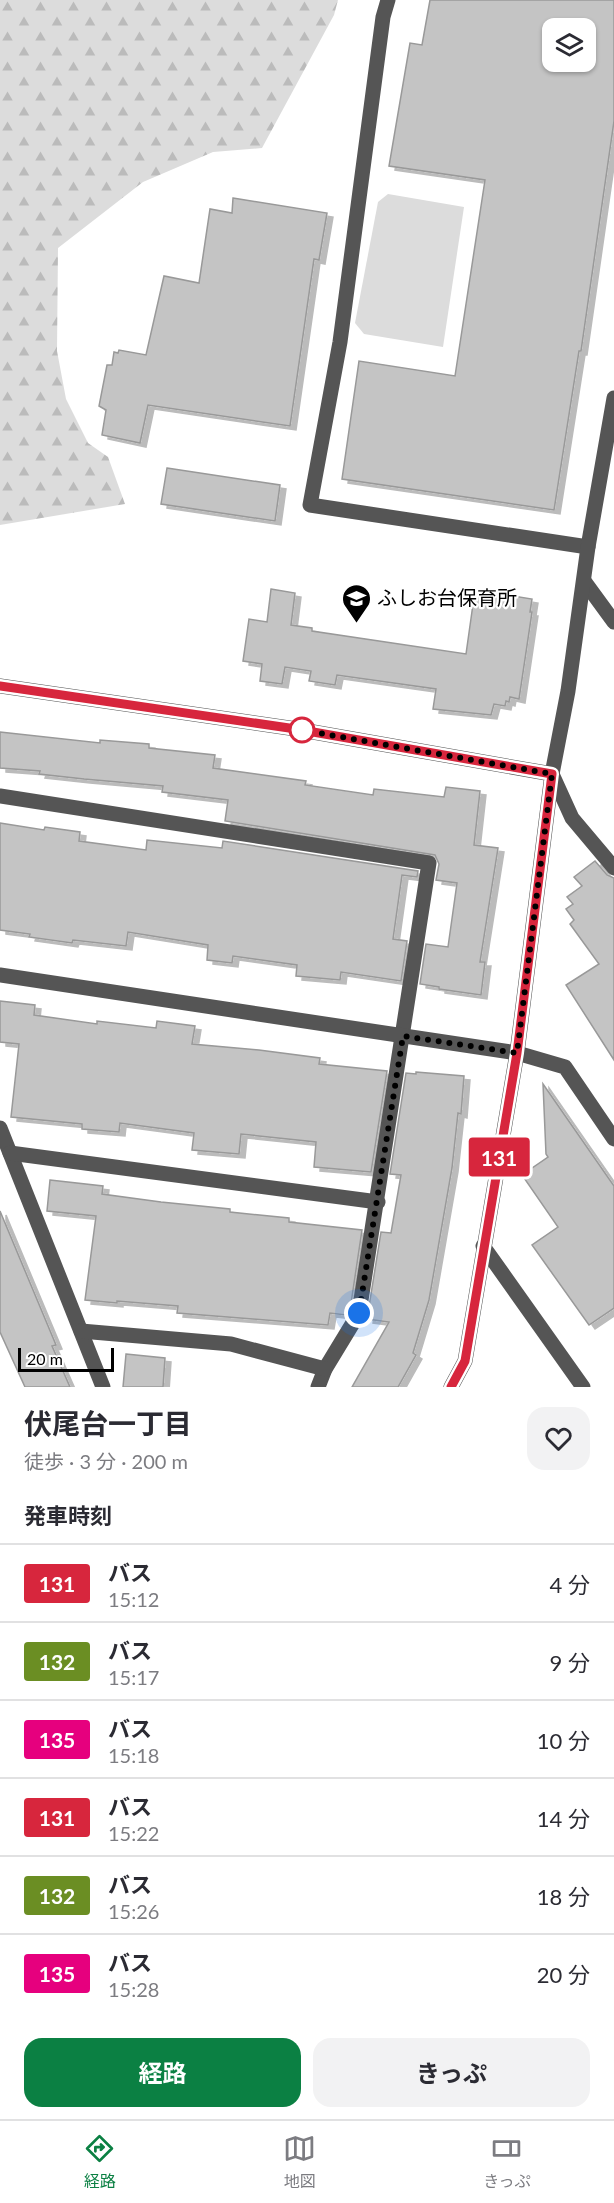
<!DOCTYPE html>
<html lang="ja">
<meta charset="utf-8">
<style>
:root{--surface:#fff;--page:#f2f2f3;--text:#2b2b33;--muted:#7c7c81;--line:#e1e1e2;--accent:#0b8043}
body{margin:0;font-family:Lato,"Noto Sans JP",sans-serif;background:var(--page);color:var(--text);height:100vh;display:flex;flex-direction:column;font-size:22px;white-space:nowrap}
*{box-sizing:border-box;margin:0}
p{font-size:20px;color:var(--muted)}
.icon{flex:none;width:33px;height:33px;fill:none;stroke:currentColor;stroke-width:2;stroke-linecap:round;stroke-linejoin:round}
.map{position:relative;height:1387px;overflow:hidden}
.panel{display:flex;flex-direction:column;background:var(--surface);flex:1}
.panel>*{flex:none}
.badge{padding:0 12px;border-radius:4px;font-size:21px;line-height:39px}
.tools{position:absolute;left:542px;top:18px;display:grid;gap:12px}
.tools a{display:grid;place-items:center;width:54px;height:54px;border-radius:12px;background:var(--surface);box-shadow:0 2px 4px #0004;font-size:30px}
.scale{position:absolute;left:18px;bottom:15px;width:96px;box-sizing:border-box;padding-left:6px;border:3px solid #000;border-top:0;font-size:16px;line-height:21px;white-space:nowrap;color:#000;-webkit-text-stroke:4px #fff;paint-order:stroke}
.you{position:absolute;width:30px;height:30px;margin:-15px;border:4px solid #fff;border-radius:50%;background:#1a73e8;box-shadow:0 0 0 9px #1a73e833}
.map>.badge{position:absolute;translate:-50% -50%;box-shadow:0 0 0 3px #fff}
h2{padding:0 24px;font-size:22px;line-height:54px}
.round{display:grid;place-items:center;flex:none;width:63px;height:63px;border-radius:18px;background:var(--page)}
.summary{display:flex;align-items:center;justify-content:space-between;height:102px;padding:0 24px}
h1{font-size:28px;font-weight:700;line-height:45px}
.cta{display:flex;gap:12px;margin-top:auto;padding:12px 24px}
.cta a{flex:1;height:69px;border-radius:18px;background:var(--accent);color:#fff;font-size:24px;font-weight:700;line-height:69px;text-align:center}
.cta a+a{background:var(--page);color:var(--text)}
ul{padding:0;list-style:none}
li{display:flex;align-items:center;gap:18px;height:78px;padding:0 24px;border-top:2px solid var(--line)}
li div{flex:1}
li b{display:block;font-size:22px}
li em{font-style:normal}
li .badge{min-width:66px;font-weight:700;text-align:center}
.tabs{display:flex;justify-content:space-around;align-items:center;height:84px;border-top:2px solid var(--line);background:var(--surface);font-size:16px;color:var(--muted)}
.tabs a{display:grid;justify-items:center;gap:3px}
.tabs .on{color:var(--accent)}
.map>svg:first-child{display:block}
.forest{fill:url(#forest-firs)}
.green{fill:#dcdcdc}
.building{fill:#c4c4c4;stroke:#999;stroke-width:1.5;fill-rule:evenodd;filter:url(#shadow)}
.lines{fill:none;stroke-linecap:round;stroke-linejoin:round}
.minor{stroke:#555;stroke-width:15}
.line-casing{stroke:#fff;stroke-width:14}
.line{stroke:#d7263d;stroke-width:9}
.walk{stroke:#000;stroke-width:6;stroke-dasharray:0 10.8}
.stop-dot{fill:#fff;stroke:#d7263d;stroke-width:3}
.labels{text-anchor:middle;stroke-width:4.5;stroke-linejoin:round;paint-order:stroke}
.poi-label{font-size:20px;fill:#000;stroke:#fff;text-anchor:start}
</style>
<div class="map">
<svg width="614" height="1387" viewBox="0 0 614 1387">
<defs>
<pattern id="forest-firs" width="22" height="20" patternUnits="userSpaceOnUse" patternTransform="scale(1.5)"><rect width="22" height="20" fill="#dcdcdc"/><path d="M5 1l3.5 6h-7zM16 11l3.5 6h-7z" fill="#bbb"/></pattern>
<filter id="shadow"><feDropShadow dx="6" dy="4" stdDeviation="0" flood-color="#0004"/></filter>
</defs>
<rect width="100%" height="100%" fill="#fff"/>
<path class="forest" d="M0 0H338L334 15 262 148 213 152 143 182 58 248 57 351 66 399 88 443 108 457 125 504 0 525Z"/>
<path class="green" d="M388 194 464 207 443 347 364 334 355 323 378 202Z"/>
<g class="building">
<path d="M430 0H614V121L581 351H579L554 510 342 479 359 361 455 376 485 180 389 166 410 43 422 45ZM552 28H585V62H552Z"/>
<path d="M233 198 327 213 319 260 314 259 290 426 148 405 140 443 102 435 106 410 99 406 107 365H112L114 352 118 353 119 350 146 355 164 276 199 283 210 209 232 213Z"/>
<path d="M167 468 280 485 275 521 161 504Z"/>
<path d="M271 589 295 593 291 625 312 628V631L466 654 475 590 532 599 530 612H532L519 699 510 697 509 702 506 701 505 706 494 704 491 715 433 709 436 689 337 675 335 685 309 681 311 671 285 667 282 684 260 681 262 664 243 661 249 619 267 622Z"/>
<path d="M0 732 100 743V740L149 744V748L215 755 213 768 306 781 305 785 373 795 374 789 444 797 446 787 480 791 474 845 498 848 480 962H485L481 995 439 989V987L420 984 426 944 448 947 457 883 436 880 439 864 435 855 225 821 228 800 162 792 163 786 84 779 39 774 40 771 0 768Z"/>
<path d="M0 823 44 830 45 827 80 832 79 841 146 850 147 840 222 848 223 841 418 871 417 877 402 875 393 939 407 941 401 981 341 972 340 980 296 976 297 965 233 956 232 963 207 960 208 945 128 932 126 946 73 940 72 943 29 937 30 934 0 930Z"/>
<path d="M595 861 607 875 614 878V1060L566 985 599 964 570 924 574 920 566 909 573 904 567 897 582 886 574 877Z"/>
<path d="M0 1001 35 1005 34 1015 97 1024V1021L156 1028 157 1021 195 1026 192 1044 259 1050 320 1058 319 1064 387 1071 371 1172 314 1167 316 1142 241 1134 239 1154 192 1150 194 1133 120 1123 119 1132 82 1129V1124L11 1117 19 1044 0 1042Z"/>
<path d="M416 1072 464 1076 461 1114 458 1113 452 1168 429 1300 413 1353 416 1355 398 1387H352L389 1322 367 1319 381 1232 391 1233 401 1175 390 1174 406 1073 416 1074Z"/>
<path d="M543 1084 614 1186V1308L589 1325 532 1245 558 1227 522 1175 548 1157 546 1154Z"/>
<path d="M50 1180 103 1186 102 1194 161 1202 230 1209V1212L289 1218V1222L362 1230 350 1310 346 1315 330 1313 328 1325 177 1313 178 1306 117 1301V1303L85 1300 96 1216 47 1211Z"/>
<path d="M0 1211 56 1345 52 1346 70 1387H25L0 1332Z"/>
<path d="M126 1354 165 1358 163 1387H123Z"/>
</g>
<g class="lines">
<g class="minor">
<path d="M388 0 383 17 340 342 310 505 588 547"/>
<path d="M584 581 614 622"/>
<path d="M0 686 296 729 552 774"/>
<path d="M552 774 572 818 614 868"/>
<path d="M0 796 429 863 359 1313 325 1369 318 1387"/>
<path d="M0 975 517 1053 565 1067 614 1139"/>
<path d="M0 1128 103 1387"/>
<path d="M10 1153 378 1202"/>
<path d="M483 1246 583 1387"/>
<path d="M81 1331 231 1344 325 1369"/>
<path d="M451 1387 465 1361 517 1053 552 774 568 691 588 547 614 398"/>
</g>
</g>
<g class="lines">
<defs>
<path id="line" d="M0 686 296 729 552 774 517 1053 465 1361 451 1387"/>
</defs>
<use href="#line" class="line-casing"/>
<use href="#line" class="line"/>
<path class="walk" d="M302 730 296 729 552 774 517 1053 403 1036 359 1313"/>
</g>
<defs>
<symbol id="school-pin" viewBox="-11 -11 22 30"><path d="M0 17L-7.5 6A9.5 9.5 0 1 1 7.5 6Z" fill="#000" stroke="#fff"/><path d="M0-5L7-2L0 1L-7-2ZM-4 1L0 2.5L4 1V4Q0 6-4 4Z" fill="#fff"/></symbol>
</defs>
<g fill-rule="evenodd">
<use href="#school-pin" x="340" y="582" width="33" height="45"/>
</g>
<circle class="stop-dot" cx="302" cy="730" r="12"/>
<g class="labels">
<g class="poi-label">
<text x="377" y="605">ふしお台保育所</text>
</g>
</g>
</svg>
<div class="tools">
<a><svg class="icon" aria-label="layers" viewBox="0 0 24 24"><path d="M12 4l9 5-9 5-9-5zM3 14l9 5 9-5"/></svg></a>
</div>
<div class="scale">20 m</div>
<div class="you" style="left:359px;top:1313px"></div>
<b class="badge" style="left:499px;top:1157px;background:#d7263d;color:#fff">131</b>
</div>
<section class="panel">
<div class="summary"><div><h1>伏尾台一丁目</h1><p>徒歩 · 3 分 · 200 m</p></div><a class="round"><svg class="icon" aria-label="heart" viewBox="0 0 24 24"><path d="M12 20l-8-8c-3-5 5-10 8-4 3-6 11-1 8 4z"/></svg></a></div>
<h2>発車時刻</h2>
<ul>
<li><span class="badge" style="background:#d7263d;color:#fff">131</span><div><b>バス</b><p>15:12</p></div><em>4 分</em></li>
<li><span class="badge" style="background:#6b8e23;color:#fff">132</span><div><b>バス</b><p>15:17</p></div><em>9 分</em></li>
<li><span class="badge" style="background:#e6007e;color:#fff">135</span><div><b>バス</b><p>15:18</p></div><em>10 分</em></li>
<li><span class="badge" style="background:#d7263d;color:#fff">131</span><div><b>バス</b><p>15:22</p></div><em>14 分</em></li>
<li><span class="badge" style="background:#6b8e23;color:#fff">132</span><div><b>バス</b><p>15:26</p></div><em>18 分</em></li>
<li><span class="badge" style="background:#e6007e;color:#fff">135</span><div><b>バス</b><p>15:28</p></div><em>20 分</em></li>
</ul>
<div class="cta"><a>経路</a><a>きっぷ</a></div>
</section>
<nav class="tabs">
<a class="on"><svg class="icon" aria-label="directions" viewBox="0 0 24 24"><path d="M12 3l9 9-9 9-9-9zM9 14v-3h6M13 9l2 2-2 2"/></svg>経路</a>
<a><svg class="icon" aria-label="map" viewBox="0 0 24 24"><path d="M3 6l6-2 6 2 6-2v14l-6 2-6-2-6 2zM9 4v14M15 6v14"/></svg>地図</a>
<a><svg class="icon" aria-label="tickets" viewBox="0 0 24 24"><path d="M3 7h18v10H3zM15 7v10"/></svg>きっぷ</a>
</nav>
